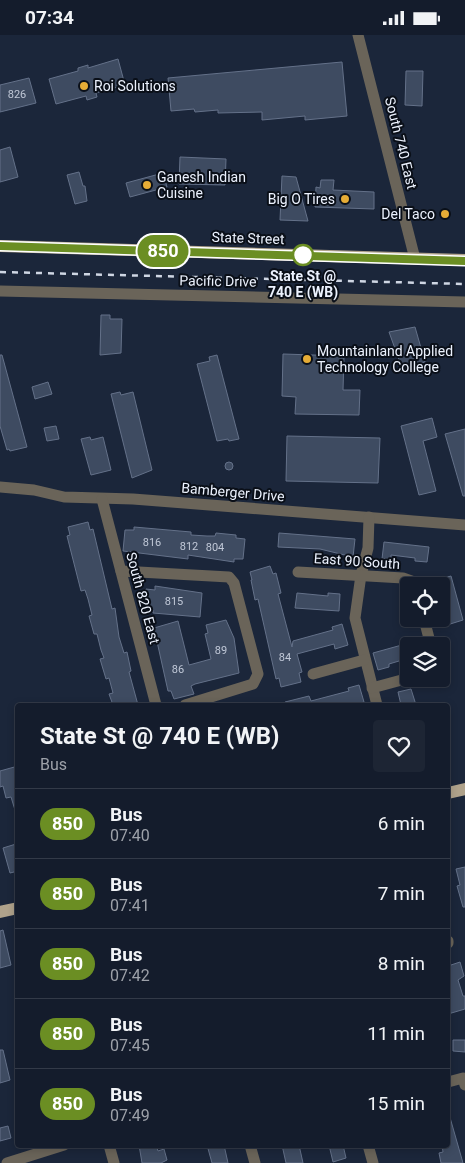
<!DOCTYPE html>
<style>
:root{--surface:#141c2c;--page:#1d2534;--text:#f1f3f6;--muted:#9da1a9;--line:#333a48}
body{margin:0;font-family:Roboto,sans-serif;background:var(--page);color:var(--text);height:100vh;display:flex;flex-direction:column;font-size:19px;white-space:nowrap}
*{box-sizing:border-box;margin:0}
p{font-size:16px;color:var(--muted)}
.icon{flex:none;width:28px;height:28px;fill:none;stroke:currentColor;stroke-width:2;stroke-linecap:round;stroke-linejoin:round}
.map{position:relative;flex:1;overflow:hidden}
.drawer{position:absolute;left:15px;top:668px;width:435px;height:445px;display:flex;flex-direction:column;background:var(--surface);border-radius:5px;box-shadow:0 2px 8px #0003,0 0 0 1px var(--line)}
.drawer>*{flex:none}
.badge{padding:0 10px;border-radius:16px;font-size:18px;line-height:32px}
.controls{position:absolute;left:400px;top:542px;display:grid;gap:10px}
.controls a{display:grid;place-items:center;width:50px;height:50px;border-radius:5px;background:var(--surface);box-shadow:0 2px 8px #0003,0 0 0 1px var(--line);font-size:25px}
.map>.badge{position:absolute;translate:-50% -50%;box-shadow:0 0 0 2px #fff}
.round{display:grid;place-items:center;flex:none;width:52px;height:52px;border-radius:5px;background:var(--page)}
.headline{display:flex;align-items:center;justify-content:space-between;height:85px;padding:0 25px}
h1{font-size:24px;font-weight:700;line-height:38px}
ul{padding:0;list-style:none}
li{display:flex;align-items:center;gap:15px;height:70px;padding:0 25px;border-top:1px solid var(--line)}
li div{flex:1}
li b{display:block;font-size:19px}
li em{font-style:normal}
li .badge{min-width:55px;font-weight:700;text-align:center}
.status{display:flex;justify-content:space-between;align-items:center;height:35px;padding:0 25px;background:var(--surface);direction:ltr}
.status svg{height:14px;fill:currentColor}
.map>svg:first-child{display:block}
.building{fill:#3e4b61;stroke:#647189}
.lines{fill:none;stroke-linecap:round;stroke-linejoin:round}
.minor{stroke:#6a6459;stroke-width:11}
.major{stroke:#afa28b;stroke-width:12}
.rail{stroke:#cfd6e3;stroke-width:2.5;stroke-dasharray:6 6;stroke-linecap:butt}
.line-casing{stroke:#fff;stroke-width:11}
.line{stroke:#6b8e23;stroke-width:8}
.poi-dot{fill:#e6ac36;stroke:#0a0f18;stroke-width:2}
.stop-dot{fill:#fff;stroke:#6b8e23;stroke-width:2.5}
.labels{text-anchor:middle;stroke-width:4;stroke-linejoin:round;paint-order:stroke}
.number-label{font-size:11px;fill:#c0c8d7}
.poi-label{font-size:14px;fill:#ecf2fe;stroke:#0a0f18;text-anchor:start}
.street-label{font-size:14px;fill:#ecf2fe;stroke:#0a0f18}
.stop-label{font-size:14px;font-weight:bold;fill:#ecf2fe;stroke:#0a0f18}
</style>
<div class="status"><b>07:34</b><svg viewBox="0 0 49 12"><path d="M0 12V9h3v3zM5 12V6h3v6zM10 12V3h3v9zM15 12V0h3v12zM26 1h20v11H26zM47 4h2v5h-2z"/></svg></div>
<div class="map">
<svg width="465" height="1128" viewBox="0 0 465 1128">
<rect width="100%" height="100%" fill="#1b263a"/>
<g class="building">
<path d="M118 24 125 50 96 58 97 62 87 65 86 61 56 69 49 44 78 36V33L88 30V33Z"/>
<path d="M342 27 347 81 305 85V81L262 85V77L218 78V75L195 77 194 74 171 76 168 43Z"/>
<path d="M406 36H423L422 71 405 70Z"/>
<path d="M29 43 36 68 0 77V50Z"/>
<path d="M10 112 18 142 0 147V115Z"/>
<path d="M180 122 226 124 225 150 179 149Z"/>
<path d="M79 137 83 151H85L87 166 75 169 67 140Z"/>
<path d="M163 138 167 152 130 162 126 148Z"/>
<path d="M282 141 296 142 308 186 280 185Z"/>
<path d="M321 145H334L333 155 374 157V174L315 172 316 152 320 153Z"/>
<path d="M101 280H110V284H122L121 318 100 320Z"/>
<path d="M415 292 425 327 402 333 389 297Z"/>
<path d="M283 319 344 321 343 355H360L359 380 295 379 296 362 282 361Z"/>
<path d="M0 320H2L27 412 10 416 9 414 7 415 0 391Z"/>
<path d="M217 320 239 404 229 406 228 404 217 406 197 329 210 326 209 322Z"/>
<path d="M48 347 52 359 35 364 32 352Z"/>
<path d="M120 357 121 360 133 357 152 435 132 443 111 359Z"/>
<path d="M432 383 437 402 423 406 436 456 419 460 401 391Z"/>
<path d="M56 391 59 404 47 406 44 393Z"/>
<path d="M465 394V461H463L445 399Z"/>
<path d="M287 401 380 403 378 448 286 446Z"/>
<path d="M90 402 91 405 103 402 111 435 91 440 81 404Z"/>
<circle cx="229" cy="431" r="4"/>
<path d="M88 487 90 495 93 494 112 574 115 573 119 602 124 618 127 617 131 636 129 637 138 670H113L109 659 113 658 109 643 106 644 100 624 104 623 101 615 97 599H94L89 581 92 580 88 564 85 555 81 556 67 501 70 500 68 492Z"/>
<path d="M134 492 191 497V500L207 501H215L216 498 236 500V503L245 504 243 524H234V527L188 520V524L123 516 125 495H134Z"/>
<path d="M279 498 355 504 353 522 320 514 278 512Z"/>
<path d="M384 507 429 512 427 527 415 526V523L391 520V524H382Z"/>
<path d="M270 531 273 539 276 538 281 558 278 559 292 612 293 606 333 595 332 592 342 589 348 610 335 614 334 609 297 619 302 637 299 638 301 647 281 652 279 643 276 644 258 564 255 565 251 545H252L250 537Z"/>
<path d="M451 541 463 585 447 590 444 581 449 580 441 551H423V549Z"/>
<path d="M155 551 202 558 200 582 153 578V575L144 574 146 554 155 555Z"/>
<path d="M297 558 328 561V558L340 559 339 576 295 573Z"/>
<path d="M226 585 234 603 239 638 195 649 191 651 194 659 174 664 171 656H168L154 593 178 586 189 630 211 624 205 599 208 598 206 590Z"/>
<path d="M409 608V623L389 629V632L378 635 373 618Z"/>
<path d="M359 650 364 667 352 670H286L285 667 309 661 311 666 349 656 348 653Z"/>
<path d="M411 654 416 670H401L398 657Z"/>
<path d="M18 731V775H15L11 762 6 763 3 751 0 752V736Z"/>
<path d="M16 809 18 836 10 838 3 813Z"/>
<path d="M465 832V872H463L457 851 460 850 456 834Z"/>
<path d="M3 895 11 930 0 933V896Z"/>
<path d="M460 927 464 941 458 945 463 961H465V974L448 979V931Z"/>
<path d="M453 1005H465V1017L453 1016Z"/>
<path d="M0 1015H3L10 1045 0 1048Z"/>
<path d="M448 1079H449L463 1128H441L439 1118 443 1117 442 1110H448Z"/>
<path d="M8 1091 11 1103 0 1106V1093Z"/>
<path d="M139 1110H156L158 1116 164 1114 167 1125 161 1128H142Z"/>
<path d="M207 1110H224L228 1128H212Z"/>
<path d="M282 1110H299L303 1128H286Z"/>
<path d="M329 1110H343L346 1123 333 1127Z"/>
</g>
<g class="lines">
<g class="minor">
<path d="M358 0 415 224"/>
<path d="M0 256 465 267"/>
<path d="M0 452 34 455 64 462 133 464 465 490"/>
<path d="M102 464 156 670"/>
<path d="M369 482 368 513 361 540 355 583 377 670"/>
<path d="M121 536 229 542 234 548 258 639 253 649 185 670"/>
<path d="M298 537 403 543 414 547 416 551"/>
<path d="M424 584 431 611"/>
<path d="M313 639 364 625"/>
<path d="M372 653 409 643"/>
<path d="M448 906V908"/>
<path d="M448 1047 463 1043 465 1050"/>
<path d="M109 1110 114 1128"/>
<path d="M250 1110 255 1128"/>
<path d="M368 1110 373 1128"/>
<path d="M7 1128 64 1110"/>
</g>
<g class="major">
<path d="M0 211 465 225"/>
<path d="M448 758 465 754"/>
<path d="M0 877 18 873"/>
</g>
<path class="rail" d="M0 237 465 249"/>
</g>
<g class="lines">
<defs>
<path id="line" d="M0 211 465 226"/>
</defs>
<use href="#line" class="line-casing"/>
<use href="#line" class="line"/>
</g>
<g class="poi-dot">
<circle cx="84" cy="51" r="5"/>
<circle cx="147" cy="150" r="5"/>
<circle cx="345" cy="164" r="5"/>
<circle cx="445" cy="179" r="5"/>
<circle cx="307" cy="324" r="5"/>
</g>
<circle class="stop-dot" cx="303" cy="220" r="10"/>
<g class="labels">
<g class="number-label">
<text x="17" y="63">826</text>
<text x="152" y="511">816</text>
<text x="189" y="515">812</text>
<text x="215" y="516">804</text>
<text x="174" y="570">815</text>
<text x="221" y="619">89</text>
<text x="285" y="626">84</text>
<text x="178" y="638">86</text>
</g>
<g class="poi-label">
<text x="94" y="56">Roi Solutions</text>
<text x="157" y="147">Ganesh Indian<tspan x="157" dy="16">Cuisine</tspan></text>
<text x="335" y="169" text-anchor="end">Big O Tires</text>
<text x="435" y="184" text-anchor="end">Del Taco</text>
<text x="317" y="321">Mountainland Applied<tspan x="317" dy="16">Technology College</tspan></text>
</g>
<g class="street-label">
<text transform="translate(401 108) rotate(76)" y="5">South 740 East</text>
<text transform="translate(248 203) rotate(2)" y="5">State Street</text>
<text transform="translate(218 246) rotate(1)" y="5">Pacific Drive</text>
<text transform="translate(233 457) rotate(5)" y="5">Bamberger Drive</text>
<text transform="translate(357 526) rotate(4)" y="5">East 90 South</text>
<text transform="translate(143 563) rotate(75)" y="5">South 820 East</text>
</g>
<g class="stop-label">
<text x="303" y="246">State St @<tspan x="303" dy="16">740 E (WB)</tspan></text>
</g>
</g>
</svg>
<div class="controls">
<a><svg class="icon" aria-label="locate" viewBox="0 0 24 24"><circle cx="12" cy="12" r="6"/><path d="M12 2v4M12 18v4M2 12h4M18 12h4"/></svg></a>
<a><svg class="icon" aria-label="layers" viewBox="0 0 24 24"><path d="M12 4l9 5-9 5-9-5zM3 14l9 5 9-5"/></svg></a>
</div>
<b class="badge" style="left:163px;top:216px;background:#6b8e23;color:#fff">850</b>
<section class="drawer">
<div class="headline"><div><h1>State St @ 740 E (WB)</h1><p>Bus</p></div><a class="round"><svg class="icon" aria-label="heart" viewBox="0 0 24 24"><path d="M12 20l-8-8c-3-5 5-10 8-4 3-6 11-1 8 4z"/></svg></a></div>
<ul>
<li><span class="badge" style="background:#6b8e23;color:#fff">850</span><div><b>Bus</b><p>07:40</p></div><em>6 min</em></li>
<li><span class="badge" style="background:#6b8e23;color:#fff">850</span><div><b>Bus</b><p>07:41</p></div><em>7 min</em></li>
<li><span class="badge" style="background:#6b8e23;color:#fff">850</span><div><b>Bus</b><p>07:42</p></div><em>8 min</em></li>
<li><span class="badge" style="background:#6b8e23;color:#fff">850</span><div><b>Bus</b><p>07:45</p></div><em>11 min</em></li>
<li><span class="badge" style="background:#6b8e23;color:#fff">850</span><div><b>Bus</b><p>07:49</p></div><em>15 min</em></li>
</ul>
</section>
</div>
